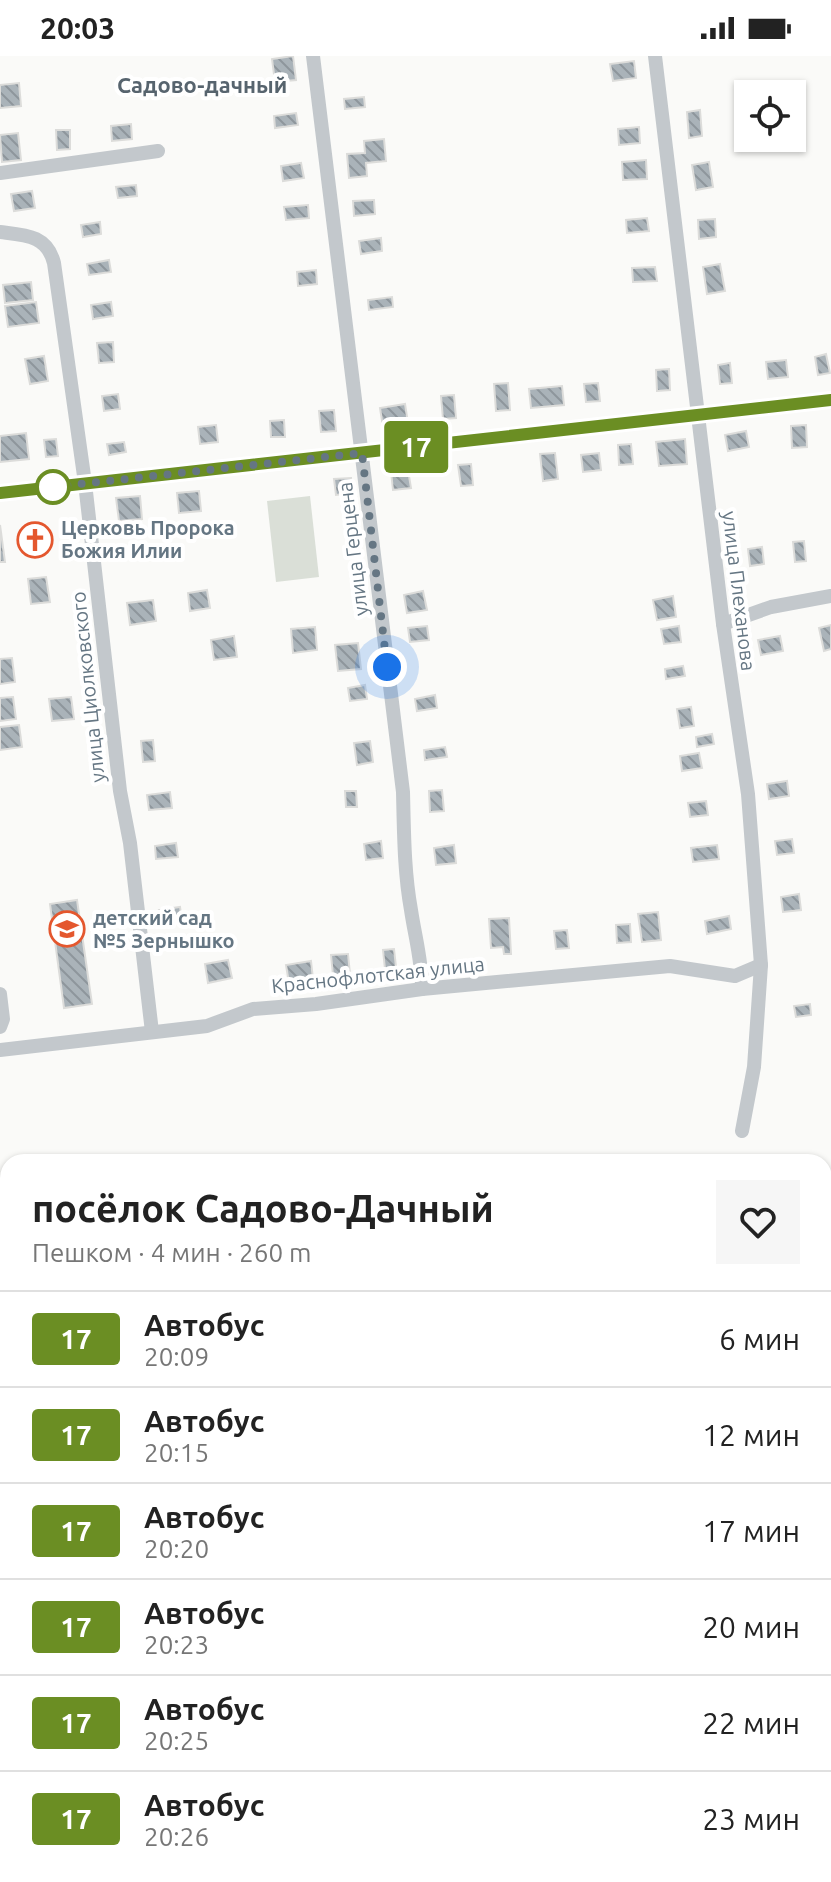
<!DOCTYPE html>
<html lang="ru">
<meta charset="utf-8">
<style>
:root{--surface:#fff;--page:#f6f6f6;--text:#222;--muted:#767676;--line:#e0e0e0}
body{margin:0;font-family:Ubuntu,sans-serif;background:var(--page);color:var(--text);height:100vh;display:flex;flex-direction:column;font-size:30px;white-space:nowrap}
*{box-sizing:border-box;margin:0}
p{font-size:26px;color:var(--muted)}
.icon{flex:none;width:44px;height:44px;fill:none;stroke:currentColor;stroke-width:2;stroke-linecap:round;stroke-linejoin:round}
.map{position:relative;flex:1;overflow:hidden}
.panel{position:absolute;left:0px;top:1098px;width:832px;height:728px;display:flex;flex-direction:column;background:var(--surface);border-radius:24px 24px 0 0;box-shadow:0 2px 6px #0004}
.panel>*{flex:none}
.badge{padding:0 16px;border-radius:6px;font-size:28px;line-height:52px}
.tools{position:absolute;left:734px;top:24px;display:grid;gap:16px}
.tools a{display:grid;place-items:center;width:72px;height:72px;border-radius:0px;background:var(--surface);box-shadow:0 2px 6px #0004;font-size:40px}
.you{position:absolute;width:40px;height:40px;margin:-20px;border:6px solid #fff;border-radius:50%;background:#1a73e8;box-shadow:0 0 0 12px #1a73e833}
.map>.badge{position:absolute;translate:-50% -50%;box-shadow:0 0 0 4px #fff}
.round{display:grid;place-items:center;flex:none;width:84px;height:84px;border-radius:0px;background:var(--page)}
.overview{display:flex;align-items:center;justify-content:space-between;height:136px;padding:0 32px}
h1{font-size:38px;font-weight:700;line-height:60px}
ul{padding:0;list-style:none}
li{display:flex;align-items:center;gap:24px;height:96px;padding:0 32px;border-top:2px solid var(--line)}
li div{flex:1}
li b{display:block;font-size:30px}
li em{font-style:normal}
li .badge{min-width:88px;font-weight:700;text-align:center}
.status{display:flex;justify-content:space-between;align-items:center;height:56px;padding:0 40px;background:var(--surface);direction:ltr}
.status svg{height:22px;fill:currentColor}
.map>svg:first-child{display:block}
.industrial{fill:url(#industrial-furrows)}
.park{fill:#dadfd7}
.building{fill:url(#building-back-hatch);stroke:#dcdcda;stroke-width:2}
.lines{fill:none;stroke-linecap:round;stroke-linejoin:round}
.minor{stroke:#c3c8cc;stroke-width:14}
.rail{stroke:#a2aab0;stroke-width:4;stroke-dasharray:12 6;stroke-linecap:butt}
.line-casing{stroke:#fff;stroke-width:18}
.line{stroke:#6b8e23;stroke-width:12}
.walk{stroke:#657683;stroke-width:8;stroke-dasharray:0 14.4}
.stop-dot{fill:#fff;stroke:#6b8e23;stroke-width:4}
.labels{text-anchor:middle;stroke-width:8;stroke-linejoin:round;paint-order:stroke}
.poi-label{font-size:20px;font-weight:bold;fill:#657683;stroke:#fff;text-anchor:start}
.street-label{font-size:20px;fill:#657683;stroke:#fff}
.neighbourhood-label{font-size:22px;font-weight:bold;fill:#57646e;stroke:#fff}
</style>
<div class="status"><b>20:03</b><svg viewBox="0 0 49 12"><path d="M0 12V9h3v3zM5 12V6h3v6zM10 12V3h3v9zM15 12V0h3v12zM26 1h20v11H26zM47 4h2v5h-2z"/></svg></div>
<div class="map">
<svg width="831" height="1826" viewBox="0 0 831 1826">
<defs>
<pattern id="industrial-furrows" width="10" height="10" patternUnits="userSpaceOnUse" patternTransform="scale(2)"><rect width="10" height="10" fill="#e8e9e9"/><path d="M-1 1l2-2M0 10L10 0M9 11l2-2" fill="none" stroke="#c0c1c2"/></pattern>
<pattern id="building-back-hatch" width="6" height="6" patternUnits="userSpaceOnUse" patternTransform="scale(2)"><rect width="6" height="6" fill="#aab3b9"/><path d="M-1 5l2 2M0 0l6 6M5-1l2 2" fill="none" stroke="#8e969c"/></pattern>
</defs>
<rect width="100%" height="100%" fill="#fafaf8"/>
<path class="industrial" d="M831 1240V1769L824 1768V1241Z"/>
<path class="park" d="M310 440 319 521 276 526 267 445Z"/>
<g class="building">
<path d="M293 0 296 24 275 26 272 3Z"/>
<path d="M634 5 636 22 613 25 610 8Z"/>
<path d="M19 27 21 50 0 52V29Z"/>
<path d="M364 41 365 51 345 53 344 43Z"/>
<path d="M700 54 702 80 689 82 687 56Z"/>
<path d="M296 57 298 69 275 72 274 60Z"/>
<path d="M131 68 132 83 112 85 111 70Z"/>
<path d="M639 71 640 87 619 89 618 73Z"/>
<path d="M56 74H70V93L57 94Z"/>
<path d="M18 77 21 104 2 106 0 79Z"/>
<path d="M384 83 386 105 366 107 367 120 349 122 347 98 365 97 364 85Z"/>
<path d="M646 104 647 123 623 124 622 106Z"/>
<path d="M709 106 713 131 696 134 692 109Z"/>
<path d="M301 107 304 122 283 125 281 110Z"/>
<path d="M136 129 137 140 118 142 116 131Z"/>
<path d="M32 135 35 152 14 155 11 138Z"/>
<path d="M374 144 375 158 354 160 353 145Z"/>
<path d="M308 149 309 162 286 164 284 151Z"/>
<path d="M647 162 649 175 627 177 626 164Z"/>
<path d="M715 163 716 181 699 183 698 164Z"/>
<path d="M100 166 101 178 83 181 81 169Z"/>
<path d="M381 182 382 195 361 198 359 185Z"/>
<path d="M109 204 111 216 89 219 87 208Z"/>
<path d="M720 208 725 235 707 238 703 211Z"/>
<path d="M655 211 657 225 633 226 632 212Z"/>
<path d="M316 214 317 228 298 230 297 216Z"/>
<path d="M31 226 33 244 5 247 3 229Z"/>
<path d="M392 241 393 251 369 254 368 244Z"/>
<path d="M36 246 39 267 8 271 5 250Z"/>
<path d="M111 246 113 260 93 263 91 249Z"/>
<path d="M113 286 114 306 99 307 97 287Z"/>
<path d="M826 298 830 317 818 319 815 301Z"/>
<path d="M44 300 48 325 30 328 25 303Z"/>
<path d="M786 304 788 321 768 323 766 306Z"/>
<path d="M730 307 732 327 720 328 718 309Z"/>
<path d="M669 313 670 334 657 335 656 314Z"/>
<path d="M508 327 510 354 496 355 494 328Z"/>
<path d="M598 327 600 345 586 346 584 328Z"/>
<path d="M562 330 564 349 531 352 529 333Z"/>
<path d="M118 338 120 353 104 355 102 340Z"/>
<path d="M454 339 456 362 443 363 441 340Z"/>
<path d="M405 348 408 367 383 371 380 352Z"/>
<path d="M334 354 336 375 321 376 319 355Z"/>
<path d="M284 364 285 381H271L270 365Z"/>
<path d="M216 369 218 386 200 388 198 371Z"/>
<path d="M806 369 807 391 792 392 791 370Z"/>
<path d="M746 375 749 391 728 395 725 379Z"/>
<path d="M26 377 29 403 0 406V380Z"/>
<path d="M56 383 58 400 46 401 44 384Z"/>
<path d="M685 383 687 408 659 410 656 386Z"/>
<path d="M124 386 126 396 109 399 107 388Z"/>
<path d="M631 388 633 408 619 409 618 389Z"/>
<path d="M555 397 558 423 543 425 540 398Z"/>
<path d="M599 397 601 414 583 416 581 399Z"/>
<path d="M471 408 473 429 461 430 458 409Z"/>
<path d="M408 414 411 432 393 434 391 416Z"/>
<path d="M351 422 352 437 336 439 334 423Z"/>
<path d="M199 435 201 455 179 457 177 437Z"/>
<path d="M140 440 142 463 119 465 116 442Z"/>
<path d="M0 469 5 506H0Z"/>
<path d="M39 473 42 495 30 496 28 474Z"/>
<path d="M804 485 806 505 795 506 793 486Z"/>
<path d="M762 491 764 508 750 510 748 493Z"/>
<path d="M46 521 50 546 31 548 28 523Z"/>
<path d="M207 534 210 552 190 555 188 537Z"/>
<path d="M423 535 427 554 407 557 404 539Z"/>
<path d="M673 540 676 561 657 564 653 544Z"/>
<path d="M153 544 156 565 130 569 127 547Z"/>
<path d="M831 569V593L824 595 819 572Z"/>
<path d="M427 570 429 584 410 586 408 572Z"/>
<path d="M679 570 681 586 664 588 661 573Z"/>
<path d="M315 571 317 594 293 597 291 573Z"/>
<path d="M234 580 237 601 214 604 211 584Z"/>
<path d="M780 580 783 595 761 599 758 584Z"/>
<path d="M358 587 361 613 338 615 335 589Z"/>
<path d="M12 602 15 626 0 628V603Z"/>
<path d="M683 610 685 620 666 623 665 613Z"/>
<path d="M365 629 367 643 350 645 348 632Z"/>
<path d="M435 639 437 652 417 655 415 643Z"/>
<path d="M13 641 16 663 0 665V642Z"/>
<path d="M71 641 74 663 52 665 49 643Z"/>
<path d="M691 651 694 670 680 672 677 653Z"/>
<path d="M19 669 22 691 0 694V671Z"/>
<path d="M712 678 714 688 697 691 696 681Z"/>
<path d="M153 684 155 705 143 706 141 685Z"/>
<path d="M370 685 373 706 357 709 354 687Z"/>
<path d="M445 691 447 701 425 704 424 694Z"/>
<path d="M699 697 702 712 682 715 680 700Z"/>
<path d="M787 725 789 740 769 743 767 728Z"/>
<path d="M442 734 444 755 430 756 429 735Z"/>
<path d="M345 735H356L357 751H346Z"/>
<path d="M170 736 172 752 149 754 147 739Z"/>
<path d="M706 745 708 759 690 761 688 747Z"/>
<path d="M792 783 794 797 777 799 775 785Z"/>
<path d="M381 785 383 802 366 804 364 788Z"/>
<path d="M176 787 178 801 156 803 155 790Z"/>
<path d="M454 789 456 807 436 809 434 792Z"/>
<path d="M717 789 719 803 693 806 691 792Z"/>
<path d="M799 838 801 854 783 856 781 841Z"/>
<path d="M77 844 92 948 64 952 50 848Z"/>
<path d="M180 851 182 865 162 868 159 854Z"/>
<path d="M658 856 661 884 642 886 638 858Z"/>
<path d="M729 860 731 873 707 878 705 865Z"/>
<path d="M509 862 511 898H504L503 891 491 892 489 863Z"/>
<path d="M630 868 631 886 617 887 616 869Z"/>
<path d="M567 874 569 892 556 893 554 875Z"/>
<path d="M394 893 396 911 385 913 383 894Z"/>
<path d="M348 898 350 918 333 919 331 899Z"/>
<path d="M228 904 232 922 208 927 205 908Z"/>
<path d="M311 905 313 923 289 927 286 909Z"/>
<path d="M810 948 811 959 796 961 794 950Z"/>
<path d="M435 1818H454L457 1826H437Z"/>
<path d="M483 1818 485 1826H465L463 1820Z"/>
<path d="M546 1818H567L568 1821 547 1825Z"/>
</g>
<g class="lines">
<g class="minor">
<path d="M313 0 403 736C404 776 404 815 411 854 415 881 422 904 422 933"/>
<path d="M655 0 723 568 748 738 761 909 754 1011 742 1075"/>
<path d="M0 117 158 95"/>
<path d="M0 176C25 179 47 179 54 207L85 427 120 735 130 787 152 976"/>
<path d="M0 437 831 344"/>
<path d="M723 568 771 551 831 540"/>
<path d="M0 938 3 963 0 971"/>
<path d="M0 994 207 970 253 953 316 948 422 933 670 910 735 920 761 909"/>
<path d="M0 1179 8 1178"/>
<path d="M824 1274 831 1273"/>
<path d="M0 1384 8 1380"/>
<path d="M824 1669 831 1668"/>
<path d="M0 1688 8 1687"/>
<path d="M824 1807 831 1808"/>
<path d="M197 1818 200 1826"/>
<path d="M297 1826 326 1818"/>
</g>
<g class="rail">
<path d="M824 1190 831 1189"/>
<path d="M0 1263 8 1262"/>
<path d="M0 1284 8 1283"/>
</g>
</g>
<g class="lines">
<defs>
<path id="line" d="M0 437 831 344"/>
</defs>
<use href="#line" class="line-casing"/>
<use href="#line" class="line"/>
<path class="walk" d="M53 431 362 397 387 611"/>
</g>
<defs>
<symbol id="church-ring" viewBox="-11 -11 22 22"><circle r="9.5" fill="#fff" stroke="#e4572e" stroke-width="1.5"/><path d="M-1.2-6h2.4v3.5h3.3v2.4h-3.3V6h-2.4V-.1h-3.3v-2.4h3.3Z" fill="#e4572e"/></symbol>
<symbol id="school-ring" viewBox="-11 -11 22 22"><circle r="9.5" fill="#fff" stroke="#e4572e" stroke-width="1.5"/><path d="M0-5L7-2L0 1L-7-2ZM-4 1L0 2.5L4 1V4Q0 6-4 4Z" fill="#e4572e"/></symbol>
</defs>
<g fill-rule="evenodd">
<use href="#church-ring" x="15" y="464" width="40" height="40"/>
<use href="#school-ring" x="47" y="853" width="40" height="40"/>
</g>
<circle class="stop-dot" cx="53" cy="431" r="16"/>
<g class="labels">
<g class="poi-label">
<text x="61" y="479">Церковь Пророка<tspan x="61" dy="23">Божия Илии</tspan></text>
<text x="93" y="869">детский сад<tspan x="93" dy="23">№5 Зернышко</tspan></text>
</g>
<g class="street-label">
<text transform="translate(353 493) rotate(-97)" y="7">улица Герцена</text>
<text transform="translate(739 535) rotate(83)" y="7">улица Плеханова</text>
<text transform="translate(88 631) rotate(-96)" y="7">улица Циолковского</text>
<text transform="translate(378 919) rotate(-6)" y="7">Краснофлотская улица</text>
</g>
<g class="neighbourhood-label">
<text x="202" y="37">Садово-дачный</text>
</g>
</g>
</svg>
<div class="tools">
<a><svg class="icon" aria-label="locate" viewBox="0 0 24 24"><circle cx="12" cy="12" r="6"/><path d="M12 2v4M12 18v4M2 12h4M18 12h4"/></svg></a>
</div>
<div class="you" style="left:387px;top:611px"></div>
<b class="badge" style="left:416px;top:391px;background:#6b8e23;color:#fff">17</b>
<section class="panel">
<div class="overview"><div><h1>посёлок Садово-Дачный</h1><p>Пешком · 4 мин · 260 m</p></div><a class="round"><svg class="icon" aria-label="heart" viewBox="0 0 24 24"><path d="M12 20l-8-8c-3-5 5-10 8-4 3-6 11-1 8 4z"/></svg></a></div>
<ul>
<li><span class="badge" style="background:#6b8e23;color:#fff">17</span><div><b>Автобус</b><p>20:09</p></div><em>6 мин</em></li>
<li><span class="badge" style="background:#6b8e23;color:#fff">17</span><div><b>Автобус</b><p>20:15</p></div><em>12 мин</em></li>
<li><span class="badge" style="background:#6b8e23;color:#fff">17</span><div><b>Автобус</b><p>20:20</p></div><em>17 мин</em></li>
<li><span class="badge" style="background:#6b8e23;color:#fff">17</span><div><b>Автобус</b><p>20:23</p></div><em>20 мин</em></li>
<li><span class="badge" style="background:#6b8e23;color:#fff">17</span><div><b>Автобус</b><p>20:25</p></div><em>22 мин</em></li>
<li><span class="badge" style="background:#6b8e23;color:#fff">17</span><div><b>Автобус</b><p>20:26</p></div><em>23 мин</em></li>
</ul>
</section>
</div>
